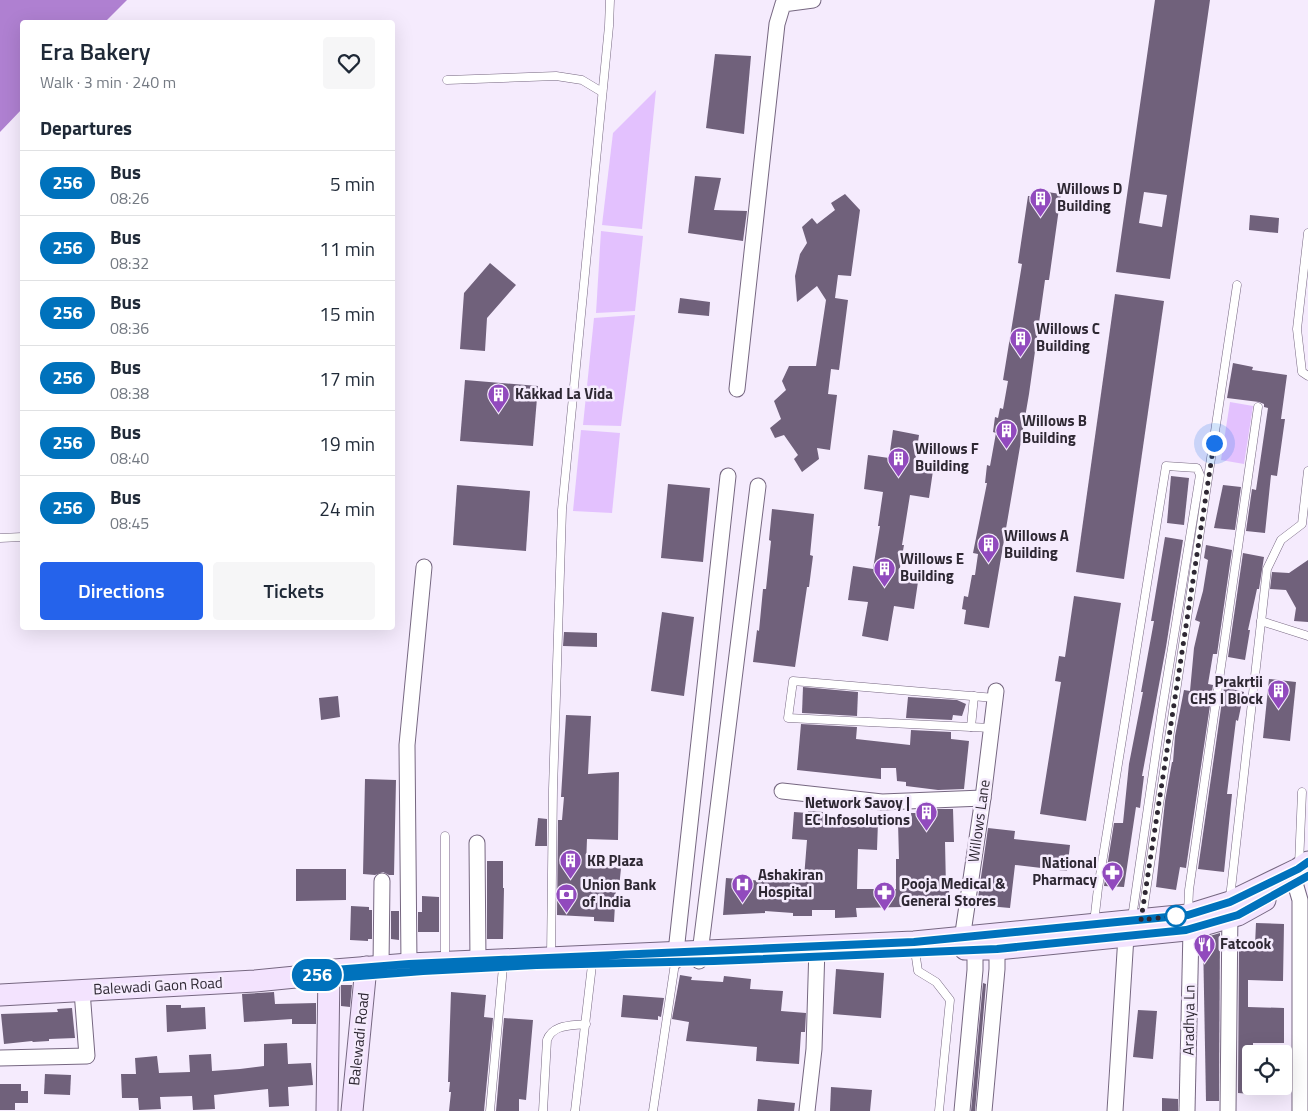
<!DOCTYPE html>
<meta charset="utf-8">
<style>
:root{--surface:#fff;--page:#f6f6f7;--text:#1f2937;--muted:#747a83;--line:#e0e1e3;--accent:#2563eb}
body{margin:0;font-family:"Titillium Web",sans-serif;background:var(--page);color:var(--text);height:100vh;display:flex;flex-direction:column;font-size:19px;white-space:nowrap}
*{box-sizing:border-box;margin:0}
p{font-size:16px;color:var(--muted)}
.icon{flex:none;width:28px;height:28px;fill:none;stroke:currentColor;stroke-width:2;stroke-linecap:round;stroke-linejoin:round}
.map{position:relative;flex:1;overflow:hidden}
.panel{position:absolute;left:20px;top:20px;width:375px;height:610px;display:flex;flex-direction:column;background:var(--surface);border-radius:5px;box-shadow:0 5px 20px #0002}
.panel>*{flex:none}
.badge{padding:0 10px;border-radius:16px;font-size:18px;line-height:32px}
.buttons{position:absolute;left:1242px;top:1045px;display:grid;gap:10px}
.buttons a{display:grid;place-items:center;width:50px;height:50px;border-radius:5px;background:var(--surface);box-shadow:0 5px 20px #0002;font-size:25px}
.you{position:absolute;width:25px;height:25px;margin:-12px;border:4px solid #fff;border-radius:50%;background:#1a73e8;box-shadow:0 0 0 8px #1a73e833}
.map>.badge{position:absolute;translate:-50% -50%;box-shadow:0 0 0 2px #fff}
h2{padding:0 20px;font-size:19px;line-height:45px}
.round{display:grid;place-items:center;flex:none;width:52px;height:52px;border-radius:5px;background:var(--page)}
.headline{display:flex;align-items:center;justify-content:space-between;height:85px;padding:0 20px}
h1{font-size:24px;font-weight:600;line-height:38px}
.primary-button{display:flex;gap:10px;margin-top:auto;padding:10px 20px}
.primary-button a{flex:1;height:58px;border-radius:5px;background:var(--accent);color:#fff;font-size:20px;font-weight:600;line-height:58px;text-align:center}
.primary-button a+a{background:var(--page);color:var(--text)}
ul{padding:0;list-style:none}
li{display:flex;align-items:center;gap:15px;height:65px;padding:0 20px;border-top:1px solid var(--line)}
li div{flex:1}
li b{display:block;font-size:19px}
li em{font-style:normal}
li .badge{min-width:55px;font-weight:700;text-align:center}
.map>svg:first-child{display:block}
.green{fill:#e3c1fe}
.water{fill:#af80d1}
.building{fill:#70617b;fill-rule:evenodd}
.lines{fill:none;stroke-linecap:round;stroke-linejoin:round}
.lane-casing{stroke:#766781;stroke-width:9}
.street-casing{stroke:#766781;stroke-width:17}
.secondary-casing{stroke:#766781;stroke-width:23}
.lane{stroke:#fff;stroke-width:8}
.street{stroke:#fff;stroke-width:15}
.secondary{stroke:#f3e3fe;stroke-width:21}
.line-casing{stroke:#fff;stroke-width:11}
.line{stroke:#0072bc;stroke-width:8}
.walk{stroke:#2e2833;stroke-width:5;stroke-dasharray:0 9}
.stop-dot{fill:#fff;stroke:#0072bc;stroke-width:2.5}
.labels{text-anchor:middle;stroke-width:5;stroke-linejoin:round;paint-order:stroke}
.poi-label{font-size:15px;font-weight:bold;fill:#2e2833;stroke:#f5ebfd;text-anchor:start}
.street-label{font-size:15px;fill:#2e2833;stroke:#f5ebfd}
</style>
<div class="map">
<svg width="1308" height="1111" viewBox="0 0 1308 1111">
<rect width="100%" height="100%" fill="#f5ebfd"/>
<g class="green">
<path d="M656 90 642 229 602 225 613 133Z"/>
<path d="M601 231 643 236 635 311 596 313Z"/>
<path d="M635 315 621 426 583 425 594 318Z"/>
<path d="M1230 402 1253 406 1244 464 1221 460Z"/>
<path d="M581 430 620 433 612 513 573 511Z"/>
</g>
<path class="water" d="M0 0H127L105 22H22V109L0 132Z"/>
<g class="building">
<path d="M1155 0H1210L1170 279 1116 272ZM1144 192 1167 195 1162 227 1139 223Z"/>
<path d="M715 54 751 56 744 134 706 128Z"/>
<path d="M695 176 721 178 714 210 747 211 743 241 688 233Z"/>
<path d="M1033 190 1061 194 1049 280H1045L1029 394 989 628 964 624 966 610 962 609 964 596 968 597 972 575H975L978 554 973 553 987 483H985L987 465 990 466 996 433 993 432 995 417 998 418 1000 408 1003 409 1008 381 1003 380 1022 264 1018 263 1028 196H1032Z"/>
<path d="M845 194 860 210 851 276 838 275 835 298 848 300 839 370 831 369 828 394 837 395 830 450 817 448 819 459 802 472 794 459 798 455 784 435 775 438 770 428 781 419 774 401 786 390 782 381 789 366H816L826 300 817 286 797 302 795 276 800 254 807 243 802 227 812 218 817 224 835 210 831 203Z"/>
<path d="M1250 215 1279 218 1278 233 1249 230Z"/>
<path d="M490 263 516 285 487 318 485 351 460 349 464 293Z"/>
<path d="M1115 294 1164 301 1124 579 1076 572Z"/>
<path d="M680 298 710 302 709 316 678 313Z"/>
<path d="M1233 363 1253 367 1252 370 1287 375 1281 419H1285L1277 476 1271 475 1265 533 1246 531 1252 489 1256 490 1268 408 1264 407V404L1259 402 1227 398Z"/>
<path d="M465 380 538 386 533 446 460 441Z"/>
<path d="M893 430 919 435 915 462 934 464 929 498 910 495 902 545H904L899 573 919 575 914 609 894 606 888 641 862 636 868 602 848 600 853 566 873 569 880 526H878L883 492 864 489 868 455 889 458Z"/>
<path d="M1171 476 1189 478 1184 525 1167 523Z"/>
<path d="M668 484 710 488 703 562 661 558Z"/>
<path d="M457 485 530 491 526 551 453 545Z"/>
<path d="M1223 485 1241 487 1235 530 1214 528Z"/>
<path d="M772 509 814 514 810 555 813 556 809 587H807L795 667 753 662 757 630 759 631 763 589H766L771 541 769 540Z"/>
<path d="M1165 537 1183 540 1166 647 1142 776H1144L1140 808 1136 807 1124 887 1104 886 1114 823H1123L1129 764 1143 692H1141L1154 621H1151Z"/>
<path d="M1206 545 1232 550 1217 654H1213L1208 684 1213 685 1186 868 1180 867 1176 890 1156 887 1165 801 1172 762H1173L1175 736 1184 690 1190 691 1194 648 1200 622 1195 620 1203 591 1208 560 1204 558Z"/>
<path d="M1243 553 1264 557 1259 589H1257L1248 630H1250L1245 660 1228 657Z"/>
<path d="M1308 560V622L1294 621 1296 608 1286 590 1270 589 1272 572 1289 573Z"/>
<path d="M1074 596 1121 603 1086 821 1040 814 1061 682 1055 681 1059 656 1065 657Z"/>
<path d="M662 612 694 617 684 696 651 691Z"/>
<path d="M564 632 597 633V647L563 646Z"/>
<path d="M1269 679 1296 682 1290 741 1263 738Z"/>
<path d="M803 687 858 692 857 716 802 713Z"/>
<path d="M1224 687 1244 692 1238 721 1236 720 1227 794H1232L1224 872 1198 869Z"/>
<path d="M338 696 340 717 321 720 319 698Z"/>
<path d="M908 697 957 700 966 704 962 716 953 715 952 720 906 718Z"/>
<path d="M566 715 591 716 588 774 619 772 618 840 587 839 586 865 621 868 619 888 616 887 614 922 594 921V917L557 915 558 820H562L564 797H561Z"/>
<path d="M801 724 857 727 856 739 910 745 911 730 951 732V739L969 741 964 789 938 790 906 786V782L897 781 896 768H881V779L797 770Z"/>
<path d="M365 779 396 780 394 875H389L383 872 375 875 363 874Z"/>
<path d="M936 809H953L954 842H945L946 888H949L950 906 856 908 857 917 835 918V910H812V916H793V913L765 911V913L723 915 726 878 776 882 777 875 804 878 807 840 792 839 794 812 808 813V811L823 812 822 816 864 817 863 820 878 821 877 850 858 849 857 889H896V859H899L898 822H912L911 813H935Z"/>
<path d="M538 818 547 819V846H535Z"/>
<path d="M988 828 1015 831 1014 839 1070 845 1067 871 1015 865 1010 908 977 905Z"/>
<path d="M487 861H503V888H504L503 939H487Z"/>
<path d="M296 869H346V900L296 901Z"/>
<path d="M422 896 439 897V932H418V912H422Z"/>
<path d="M351 906 369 907V910H372V939H368V941L350 940Z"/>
<path d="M391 911H399V940L391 939Z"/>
<path d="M1256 923 1284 924 1283 981 1248 980V1007L1284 1008V1043H1253V1054H1251V1094L1238 1093 1239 944 1255 945Z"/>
<path d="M1220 933 1219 1101H1206L1203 938Z"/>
<path d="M836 969 884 973 881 1018 833 1014Z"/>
<path d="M680 975 692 977 691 980 723 982 724 976 751 979 750 989 783 991 781 1011 806 1013 805 1032H801L799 1064 756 1061 757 1047 686 1041 689 1022 672 1019Z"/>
<path d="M983 983 986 984 975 1111H971Z"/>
<path d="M341 985H352L350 1007 341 1006Z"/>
<path d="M274 992 275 1004 316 1003V1024H292V1019L244 1022 242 994Z"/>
<path d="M451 992 486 995 484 1017 493 1018 484 1111H449L451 1092H449L450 1082H448Z"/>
<path d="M623 995 664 998 661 1017 658 1016V1020L621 1017Z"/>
<path d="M166 1005H181V1008L205 1007 206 1029 167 1032Z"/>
<path d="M72 1008 75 1038 49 1039V1041L33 1042 32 1041 4 1044 1 1014 58 1012 57 1009Z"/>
<path d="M1138 1010 1157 1011 1153 1059 1133 1057Z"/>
<path d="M504 1018 533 1020 526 1100 519 1099V1111H496Z"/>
<path d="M287 1043 288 1064 311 1063 313 1085 288 1087 289 1106 269 1107 268 1089 214 1095 215 1109 193 1110 192 1096 160 1097 161 1109 139 1110 138 1098H122L121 1074H136L135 1058 157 1056 159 1073 190 1072 189 1055 211 1054 212 1071 240 1069 264 1066V1044Z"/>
<path d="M45 1074 71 1075 70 1095 44 1094Z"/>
<path d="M0 1084H21V1091H28V1103H15V1110H0Z"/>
<path d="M831 1087 872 1090 870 1111H830Z"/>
<path d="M1162 1098 1178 1099V1111H1162Z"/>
<path d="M758 1099 795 1103 794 1111H757Z"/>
</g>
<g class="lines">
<defs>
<g id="lane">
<path d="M447 80 556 76 582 80 602 92"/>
<path d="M1308 233 1297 329 1302 372 1308 376"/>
<path d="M0 538 22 537"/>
<path d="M1261 621 1308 636"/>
<path d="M971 727 974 696"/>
<path d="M991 728 788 718 793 681 995 698"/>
<path d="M445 836V961"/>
<path d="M1299 865 1302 792"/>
<path d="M1230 898 1267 569 1281 540 1302 524 1308 471"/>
<path d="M1188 913 1189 890 1258 407"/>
<path d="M1142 918 1237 285"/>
<path d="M1094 923 1098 888 1166 466 1197 468 1200 475 1162 710 1132 918"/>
<path d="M914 944 918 971 936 982 950 1000 939 1111"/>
<path d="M551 956 553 789 562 510 609 26 610 0"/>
<path d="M490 1111 503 967"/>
<path d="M543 1111 547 1040C553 1024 571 1026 586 1024"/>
<path d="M575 1111 592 965"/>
<path d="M653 1111 675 963"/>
</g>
<g id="street">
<path d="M737 389 777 24 783 4 813 0"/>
<path d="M782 791 882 802 983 798"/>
<path d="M477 843 478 962"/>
<path d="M1295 883 1300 900V1111"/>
<path d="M961 946 983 798 996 691"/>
<path d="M675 961 728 476"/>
<path d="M699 961 758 486"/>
<path d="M409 964 407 745 424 567"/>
<path d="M381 966 382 881"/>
<path d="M0 1058 87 1056 82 991"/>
<path d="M807 1111 814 1049 817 946"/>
<path d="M962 1111 975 970V949"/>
<path d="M984 1111 997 969V949"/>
<path d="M1115 1111 1126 936"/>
<path d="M1187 1111 1191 929"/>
<path d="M1228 1111 1230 908"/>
</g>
<g id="secondary">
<path d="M965 949H997L1186 930 1238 915 1265 900"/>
<path d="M0 995 255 981 316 975 322 971 409 964 914 942 1188 915 1230 902 1298 869 1308 862"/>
<path d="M327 1111 329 970"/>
<path d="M352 1111 366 967"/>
</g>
</defs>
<use href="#lane" class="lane-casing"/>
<use href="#street" class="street-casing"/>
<use href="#secondary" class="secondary-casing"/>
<use href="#lane" class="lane"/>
<use href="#street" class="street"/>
<use href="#secondary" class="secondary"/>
</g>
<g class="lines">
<defs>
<path id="line" d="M1308 862 1298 869 1230 902 1188 915 914 942 409 964 322 971 316 975 322 979 423 971 536 965 714 961 997 949 1186 930 1238 915 1308 876"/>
</defs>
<use href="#line" class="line-casing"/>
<use href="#line" class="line"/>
<path class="walk" d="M1176 916 1141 920 1214 443"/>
</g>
<defs>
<symbol id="building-pin" viewBox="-11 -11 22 30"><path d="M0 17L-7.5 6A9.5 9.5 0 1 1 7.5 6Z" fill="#914abd" stroke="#f5ebfd"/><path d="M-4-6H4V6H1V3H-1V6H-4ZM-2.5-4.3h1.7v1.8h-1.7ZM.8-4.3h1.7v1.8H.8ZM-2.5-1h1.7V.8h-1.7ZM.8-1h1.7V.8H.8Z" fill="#fff"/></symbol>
<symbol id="pharmacy-pin" viewBox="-11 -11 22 30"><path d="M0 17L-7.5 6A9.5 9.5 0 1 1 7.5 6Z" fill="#914abd" stroke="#f5ebfd"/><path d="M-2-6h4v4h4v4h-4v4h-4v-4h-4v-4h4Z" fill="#fff"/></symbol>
<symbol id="hospital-pin" viewBox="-11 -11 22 30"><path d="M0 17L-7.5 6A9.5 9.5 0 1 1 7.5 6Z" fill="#914abd" stroke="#f5ebfd"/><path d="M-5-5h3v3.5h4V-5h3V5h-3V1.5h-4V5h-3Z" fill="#fff"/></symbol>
<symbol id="bank-pin" viewBox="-11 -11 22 30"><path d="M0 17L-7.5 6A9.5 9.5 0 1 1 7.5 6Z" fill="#914abd" stroke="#f5ebfd"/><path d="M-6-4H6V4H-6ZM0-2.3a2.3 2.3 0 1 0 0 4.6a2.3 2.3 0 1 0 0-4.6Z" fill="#fff"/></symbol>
<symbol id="restaurant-pin" viewBox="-11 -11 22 30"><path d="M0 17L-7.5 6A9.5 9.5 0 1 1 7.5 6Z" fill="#914abd" stroke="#f5ebfd"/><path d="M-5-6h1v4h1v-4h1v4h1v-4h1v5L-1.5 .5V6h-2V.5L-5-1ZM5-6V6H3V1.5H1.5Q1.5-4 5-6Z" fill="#fff"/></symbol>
</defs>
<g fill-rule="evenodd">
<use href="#building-pin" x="1028" y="186" width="25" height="34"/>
<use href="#building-pin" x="1008" y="326" width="25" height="34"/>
<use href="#building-pin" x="486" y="382" width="25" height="34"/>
<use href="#building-pin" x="994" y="418" width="25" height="34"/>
<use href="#building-pin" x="886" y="446" width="25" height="34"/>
<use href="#building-pin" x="976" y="532" width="25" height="34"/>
<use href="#building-pin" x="872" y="556" width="25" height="34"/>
<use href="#building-pin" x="1266" y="678" width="25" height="34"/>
<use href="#building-pin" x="914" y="800" width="25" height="34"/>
<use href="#building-pin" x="558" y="848" width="25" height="34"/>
<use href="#pharmacy-pin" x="1100" y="860" width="25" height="34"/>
<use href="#hospital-pin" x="730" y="872" width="25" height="34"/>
<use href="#pharmacy-pin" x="872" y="880" width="25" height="34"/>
<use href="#bank-pin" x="554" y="882" width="25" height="34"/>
<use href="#restaurant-pin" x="1192" y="932" width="25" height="34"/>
</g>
<circle class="stop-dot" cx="1176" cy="916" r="10"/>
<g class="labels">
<g class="poi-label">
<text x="1057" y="194">Willows D<tspan x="1057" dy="17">Building</tspan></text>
<text x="1036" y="334">Willows C<tspan x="1036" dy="17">Building</tspan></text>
<text x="515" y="399">Kakkad La Vida</text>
<text x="1022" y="426">Willows B<tspan x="1022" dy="17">Building</tspan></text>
<text x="915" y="454">Willows F<tspan x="915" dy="17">Building</tspan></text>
<text x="1004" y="541">Willows A<tspan x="1004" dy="17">Building</tspan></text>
<text x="900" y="564">Willows E<tspan x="900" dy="17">Building</tspan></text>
<text x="1263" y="687" text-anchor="end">Prakrtii<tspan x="1263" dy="17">CHS I Block</tspan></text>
<text x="910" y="808" text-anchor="end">Network Savoy |<tspan x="910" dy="17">EC Infosolutions</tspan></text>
<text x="587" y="866">KR Plaza</text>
<text x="1097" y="868" text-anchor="end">National<tspan x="1097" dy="17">Pharmacy</tspan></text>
<text x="758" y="880">Ashakiran<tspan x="758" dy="17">Hospital</tspan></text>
<text x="901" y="889">Pooja Medical &amp;<tspan x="901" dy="17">General Stores</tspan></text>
<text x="582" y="890">Union Bank<tspan x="582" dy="17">of India</tspan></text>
<text x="1220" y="949">Fatcook</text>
</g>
<g class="street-label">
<text transform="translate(979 821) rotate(-82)" y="5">Willows Lane</text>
<text transform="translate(158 986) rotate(-3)" y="5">Balewadi Gaon Road</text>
<text transform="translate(1189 1020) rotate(-89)" y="5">Aradhya Ln</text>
<text transform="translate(359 1039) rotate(-84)" y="5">Balewadi Road</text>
</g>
</g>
</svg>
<div class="buttons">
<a><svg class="icon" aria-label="locate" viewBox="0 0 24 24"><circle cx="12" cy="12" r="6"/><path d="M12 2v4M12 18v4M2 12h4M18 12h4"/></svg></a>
</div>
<div class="you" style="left:1214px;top:443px"></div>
<b class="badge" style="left:317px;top:975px;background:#0072bc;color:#fff">256</b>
<section class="panel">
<div class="headline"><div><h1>Era Bakery</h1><p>Walk · 3 min · 240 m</p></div><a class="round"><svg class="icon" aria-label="heart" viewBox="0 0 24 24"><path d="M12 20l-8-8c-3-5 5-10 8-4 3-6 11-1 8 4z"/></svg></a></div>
<h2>Departures</h2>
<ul>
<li><span class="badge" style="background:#0072bc;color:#fff">256</span><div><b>Bus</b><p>08:26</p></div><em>5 min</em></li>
<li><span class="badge" style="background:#0072bc;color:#fff">256</span><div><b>Bus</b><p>08:32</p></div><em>11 min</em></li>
<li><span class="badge" style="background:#0072bc;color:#fff">256</span><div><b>Bus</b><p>08:36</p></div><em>15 min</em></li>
<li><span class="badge" style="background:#0072bc;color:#fff">256</span><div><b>Bus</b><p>08:38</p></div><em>17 min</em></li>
<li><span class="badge" style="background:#0072bc;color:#fff">256</span><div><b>Bus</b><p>08:40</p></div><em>19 min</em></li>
<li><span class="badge" style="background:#0072bc;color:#fff">256</span><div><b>Bus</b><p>08:45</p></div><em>24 min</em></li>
</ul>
<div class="primary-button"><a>Directions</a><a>Tickets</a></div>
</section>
</div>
